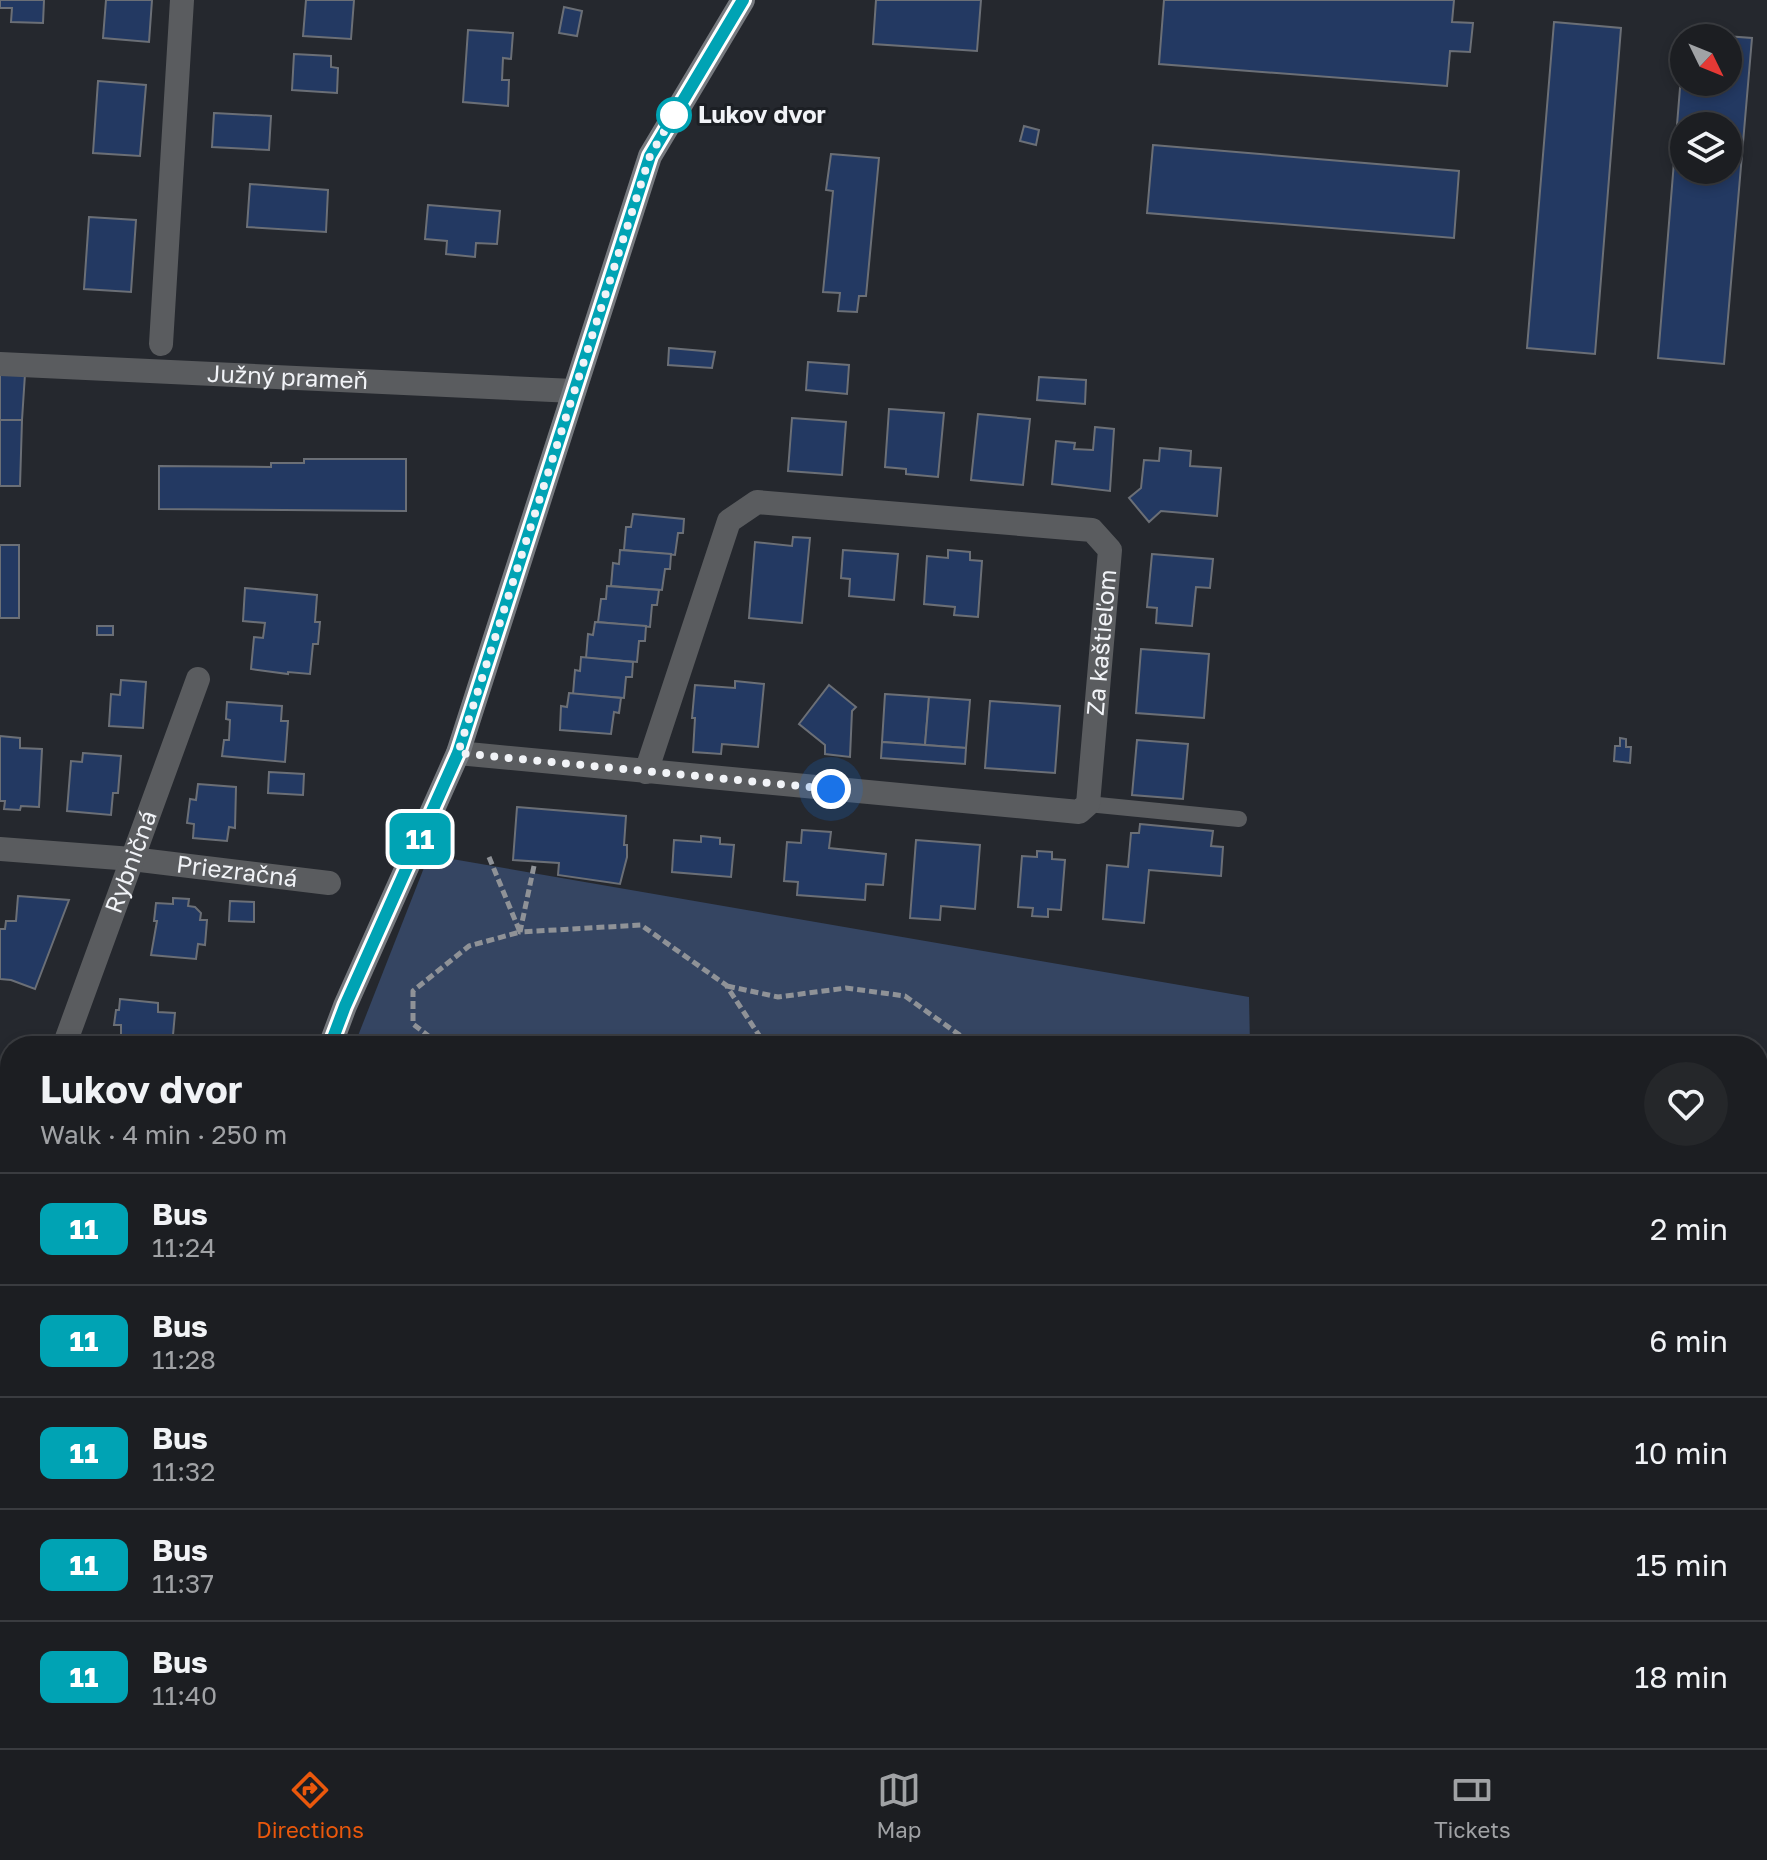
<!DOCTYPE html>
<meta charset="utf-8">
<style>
:root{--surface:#1c1e22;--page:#25272a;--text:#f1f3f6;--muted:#a0a2a5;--line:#3a3c40;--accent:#ea580c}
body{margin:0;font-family:"Golos Text",sans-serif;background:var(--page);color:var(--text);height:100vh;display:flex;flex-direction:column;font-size:30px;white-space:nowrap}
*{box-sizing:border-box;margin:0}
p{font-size:26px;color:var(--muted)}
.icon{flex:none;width:44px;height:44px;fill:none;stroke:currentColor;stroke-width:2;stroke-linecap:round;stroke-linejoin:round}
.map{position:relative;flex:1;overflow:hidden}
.sheet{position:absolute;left:0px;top:1036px;width:1768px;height:712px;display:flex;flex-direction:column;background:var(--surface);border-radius:32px 32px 0 0;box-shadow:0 4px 12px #0003,0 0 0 2px var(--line)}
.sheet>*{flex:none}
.badge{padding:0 16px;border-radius:12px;font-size:28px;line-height:52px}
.needle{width:52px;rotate:133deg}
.fabs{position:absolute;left:1670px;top:24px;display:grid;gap:16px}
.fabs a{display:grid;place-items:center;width:72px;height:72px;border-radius:50%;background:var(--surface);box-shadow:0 4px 12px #0003,0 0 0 2px var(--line);font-size:40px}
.you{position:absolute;width:40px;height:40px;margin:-20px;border:6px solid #fff;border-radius:50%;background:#1a73e8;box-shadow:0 0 0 12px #1a73e833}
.map>.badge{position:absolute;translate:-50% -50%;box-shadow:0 0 0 4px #fff}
.round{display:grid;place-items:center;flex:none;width:84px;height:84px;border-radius:42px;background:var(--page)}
.headline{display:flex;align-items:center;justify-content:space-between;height:136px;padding:0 40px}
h1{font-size:38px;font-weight:700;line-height:60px}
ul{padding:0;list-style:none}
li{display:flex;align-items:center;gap:24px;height:112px;padding:0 40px;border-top:2px solid var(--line)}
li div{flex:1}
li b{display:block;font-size:30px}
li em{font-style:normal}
li .badge{min-width:88px;font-weight:700;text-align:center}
.tab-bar{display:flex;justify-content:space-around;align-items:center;height:112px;border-top:2px solid var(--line);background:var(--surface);font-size:22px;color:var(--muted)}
.tab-bar a{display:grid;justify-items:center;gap:4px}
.tab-bar .selected{color:var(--accent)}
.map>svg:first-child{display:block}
.green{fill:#354562}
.building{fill:#233962;stroke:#6b6f76;stroke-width:2;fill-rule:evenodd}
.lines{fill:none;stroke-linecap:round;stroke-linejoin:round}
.path{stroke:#8f9297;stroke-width:5;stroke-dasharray:8 4;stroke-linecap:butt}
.lane{stroke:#5a5c5f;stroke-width:16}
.street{stroke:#5a5c5f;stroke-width:24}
.secondary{stroke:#76797e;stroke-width:24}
.line-casing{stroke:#fff;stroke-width:18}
.line{stroke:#00a3b4;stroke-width:12}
.walk{stroke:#f1f3f7;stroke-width:8;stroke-dasharray:0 14.4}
.stop-dot{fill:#fff;stroke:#00a3b4;stroke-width:4}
.labels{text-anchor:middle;stroke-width:6;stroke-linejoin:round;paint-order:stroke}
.stop-label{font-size:24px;font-weight:bold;fill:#f1f3f7;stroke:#1c1f24;text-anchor:start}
.street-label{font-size:24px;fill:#f1f3f7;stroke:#1c1f24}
</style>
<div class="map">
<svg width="1767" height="1748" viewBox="0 0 1767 1748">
<rect width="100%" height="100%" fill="#25282e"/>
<path class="green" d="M429 855 1249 997 1250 1046H354Z"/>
<g class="building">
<path d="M0 0H44L43 23 11 22 12 8H0Z"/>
<path d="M106 0H152L149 42 103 38Z"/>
<path d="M306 0H354L351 39 303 36Z"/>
<path d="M876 0H981L977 51 873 44Z"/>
<path d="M1164 0H1454L1452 22 1473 23 1470 52 1450 51 1447 86 1159 64Z"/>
<path d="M564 7 582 11 577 36 559 33Z"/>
<path d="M1554 22 1621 28 1595 354 1527 348Z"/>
<path d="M468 30 513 33 511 59 503 58 502 80H509L508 106 463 102Z"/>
<path d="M1684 33 1752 38 1724 364 1658 358 1684 39V82H1728V38H1684ZM1684 126H1728V170H1684Z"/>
<path d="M294 54 331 56V67L338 68 337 93 292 90Z"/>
<path d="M98 81 146 85 140 156 93 153Z"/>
<path d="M214 113 271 116 269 150 212 147Z"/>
<path d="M1024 126 1039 130 1036 145 1020 141Z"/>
<path d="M1153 145 1459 171 1454 238 1147 213Z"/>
<path d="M831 154 879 158 866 296H859L857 312 838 311 840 293 823 292 833 191 826 190Z"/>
<path d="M250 184 328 190 326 232 247 227Z"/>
<path d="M428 205 500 211 497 244 476 243 475 257 446 254 447 241 425 239Z"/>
<path d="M89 217 136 220 131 292 84 289Z"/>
<path d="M669 348 715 352 712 368 668 365Z"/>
<path d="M808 362 849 365 847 394 806 390Z"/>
<path d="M0 374H25L22 420H0Z"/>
<path d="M1039 377 1086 380 1085 404 1037 400Z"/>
<path d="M889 409 944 413 938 477 906 474V469L885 467Z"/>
<path d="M978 414 1030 419 1023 485 971 480Z"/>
<path d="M792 418 846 422 842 475 788 471Z"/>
<path d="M0 420H22L20 486H0Z"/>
<path d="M1095 427 1114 429 1110 491 1052 484 1056 441 1075 443 1074 449 1093 450Z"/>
<path d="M1160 448 1191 451 1190 466 1221 468 1217 516 1161 511 1149 522 1129 498 1141 488 1144 460 1159 461Z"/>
<path d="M304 459H406V511L159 509V466L271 467V463H304Z"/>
<path d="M633 514 684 519 683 533H678L675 555 624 550 626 527H631Z"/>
<path d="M793 537 810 538 802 623 749 618 755 542 792 546Z"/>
<rect x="0" y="545" width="19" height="73"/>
<path d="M620 550 671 554 670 569H665L662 590 611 586 613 563 619 564Z"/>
<path d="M843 550 898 554 894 600 849 596 850 579 841 578Z"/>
<path d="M948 550 970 552V560L982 561 978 617 954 615 955 607 924 604 927 556 948 558Z"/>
<path d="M1152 554 1213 559 1210 588 1196 587 1192 626 1156 623 1157 608 1147 607Z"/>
<path d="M607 586 659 590 657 605H652L650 627 598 622 601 599H606Z"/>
<path d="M245 588 317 595 315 622H320L318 644H313L310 674 288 672V674L251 669 254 637 263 638 265 623 243 621Z"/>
<path d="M595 622 646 626 645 641H639L637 662 586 658 588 634 593 635Z"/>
<rect x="97" y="626" width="16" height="9"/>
<path d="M1141 649 1209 654 1204 718 1136 713Z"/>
<path d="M581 657 633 662 632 677H626L624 698 573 694 575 670 580 671Z"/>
<path d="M121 680 146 682 143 728 109 726 111 694 120 695Z"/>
<path d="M735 681 764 684 758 747 722 744 721 754 693 752 695 718H692L695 685 735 688Z"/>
<path d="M829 685 856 707 852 711 850 757 825 754V745L799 724Z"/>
<path d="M569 693 621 698 619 713 614 712 611 734 560 730 561 706 567 707Z"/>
<path d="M885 694 929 697 925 745 882 742Z"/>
<path d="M929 697 970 700 966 748 925 745Z"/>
<path d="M990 701 1060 706 1055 773 985 768Z"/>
<path d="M227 702 282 706 281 721H288L285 762 222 756 224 740H229L230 720 226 719Z"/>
<path d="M0 736 20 738V748L42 749 39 807 21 806 20 810 4 809 5 801H0Z"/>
<path d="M1620 738 1626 739V747H1631L1630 763 1614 761 1615 746H1620Z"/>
<path d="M1137 740 1188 744 1183 799 1132 795Z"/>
<path d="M882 742 966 748 965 764 881 758Z"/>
<path d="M83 753 121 756 118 793H113L111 815 67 811 71 761 82 762Z"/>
<path d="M269 772 304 774 303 795 268 793Z"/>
<path d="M198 784 236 787 235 828 229 827 227 841 193 838 194 824 187 823 190 799 196 800Z"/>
<path d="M517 807 626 816 624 845H627V857L620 884 558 875 559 863 513 860Z"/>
<path d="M1140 824 1213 831 1211 846 1223 847 1221 876 1149 870 1144 923 1103 919 1107 865 1128 867 1131 833H1139Z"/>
<path d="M802 830 831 832 829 848 886 854 883 885 866 884 865 900 797 895 798 882 784 881 787 842 801 843Z"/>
<path d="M701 836 720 838V844L734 845 731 877 672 872 674 840 701 842Z"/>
<path d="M916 840 980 845 975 909 941 906 940 920 910 918Z"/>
<path d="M1037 851 1052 852V859L1065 860 1061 910 1048 909V917L1032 916 1033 908 1018 907 1022 856 1037 857Z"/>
<path d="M18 896 69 900 35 989 11 980 0 979V929H5L6 921H16Z"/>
<path d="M173 898 189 899 188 906 195 907 201 913 200 920H207L205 945 198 944 196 959 151 955 157 921H154L156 903 173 904Z"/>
<path d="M230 901 254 902V922L229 921Z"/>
<path d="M120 999 158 1003V1012L175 1013 172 1046H116L117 1036 121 1037V1025H114L116 1010H119Z"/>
<path d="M1 1334 10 1335V1387L0 1386Z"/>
<path d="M0 1408H10V1451H7L6 1468 0 1467Z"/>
</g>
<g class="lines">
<g class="path">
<path d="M489 857 520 932 469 946 413 991V1024L435 1041H550"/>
<path d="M534 866 520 932 641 925 726 985 766 1046"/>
<path d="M727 986 778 997 846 988 905 996 975 1046"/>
<path d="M550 1046V1041L765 1042 849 1046"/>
</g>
<path class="lane" d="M1088 804 1239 819"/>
<g class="street">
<path d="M161 344 182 0"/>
<path id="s1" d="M0 364 574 391"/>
<path id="s2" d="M458 753 1079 812 1088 804 1110 550 1092 530 757 502 729 521 646 772"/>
<path id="s3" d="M0 849 132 859 329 883"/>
<path id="s4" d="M64 1046 198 679"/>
<path d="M0 1221 10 1193"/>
<path d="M0 1524 10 1525"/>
<path d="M1022 1738 1061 1748"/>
</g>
<g class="secondary">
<path d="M330 1046 345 1006 458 753 650 156 743 0"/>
<path d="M70 1748 75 1738"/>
</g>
</g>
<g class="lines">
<defs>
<path id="line" d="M330 1046 345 1006 458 753 650 156 743 0"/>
</defs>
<use href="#line" class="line-casing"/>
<use href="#line" class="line"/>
<path class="walk" d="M674 115 676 111 650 156 458 753 831 789"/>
</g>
<circle class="stop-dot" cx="674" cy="115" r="16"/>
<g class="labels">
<g class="stop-label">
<text x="698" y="123">Lukov dvor</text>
</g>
<g class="street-label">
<text dy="8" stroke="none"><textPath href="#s1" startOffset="288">Južný prameň</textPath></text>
<text dy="8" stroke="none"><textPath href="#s2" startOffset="798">Za kaštieľom</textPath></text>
<text dy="8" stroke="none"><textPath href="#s4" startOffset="196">Rybničná</textPath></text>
<text dy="8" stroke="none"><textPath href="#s3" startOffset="238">Priezračná</textPath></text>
</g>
</g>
</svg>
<div class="fabs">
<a><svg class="needle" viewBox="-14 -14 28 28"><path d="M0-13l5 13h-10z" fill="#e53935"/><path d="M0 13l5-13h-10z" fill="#a0a2a5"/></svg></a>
<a><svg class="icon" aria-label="layers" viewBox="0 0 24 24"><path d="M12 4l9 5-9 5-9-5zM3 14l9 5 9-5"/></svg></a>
</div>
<div class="you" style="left:831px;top:789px"></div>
<b class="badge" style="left:420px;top:839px;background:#00a3b4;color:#fff">11</b>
<section class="sheet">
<div class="headline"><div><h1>Lukov dvor</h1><p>Walk · 4 min · 250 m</p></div><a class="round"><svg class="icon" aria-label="heart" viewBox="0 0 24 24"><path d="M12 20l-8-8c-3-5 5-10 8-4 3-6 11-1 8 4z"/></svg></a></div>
<ul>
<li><span class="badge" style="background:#00a3b4;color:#fff">11</span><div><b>Bus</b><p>11:24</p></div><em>2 min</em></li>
<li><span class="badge" style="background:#00a3b4;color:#fff">11</span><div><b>Bus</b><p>11:28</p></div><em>6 min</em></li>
<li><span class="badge" style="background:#00a3b4;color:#fff">11</span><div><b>Bus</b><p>11:32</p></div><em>10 min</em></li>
<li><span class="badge" style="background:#00a3b4;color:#fff">11</span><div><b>Bus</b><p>11:37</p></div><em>15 min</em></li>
<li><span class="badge" style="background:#00a3b4;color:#fff">11</span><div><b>Bus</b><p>11:40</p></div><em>18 min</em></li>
</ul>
</section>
</div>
<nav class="tab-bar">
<a class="selected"><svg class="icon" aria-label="directions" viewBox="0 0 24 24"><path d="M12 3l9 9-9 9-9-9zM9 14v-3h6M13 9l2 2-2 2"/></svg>Directions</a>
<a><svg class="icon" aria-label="map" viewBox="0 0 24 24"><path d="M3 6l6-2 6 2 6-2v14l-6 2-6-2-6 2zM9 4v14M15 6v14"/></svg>Map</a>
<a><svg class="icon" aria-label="tickets" viewBox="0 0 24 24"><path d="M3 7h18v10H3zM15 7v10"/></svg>Tickets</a>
</nav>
